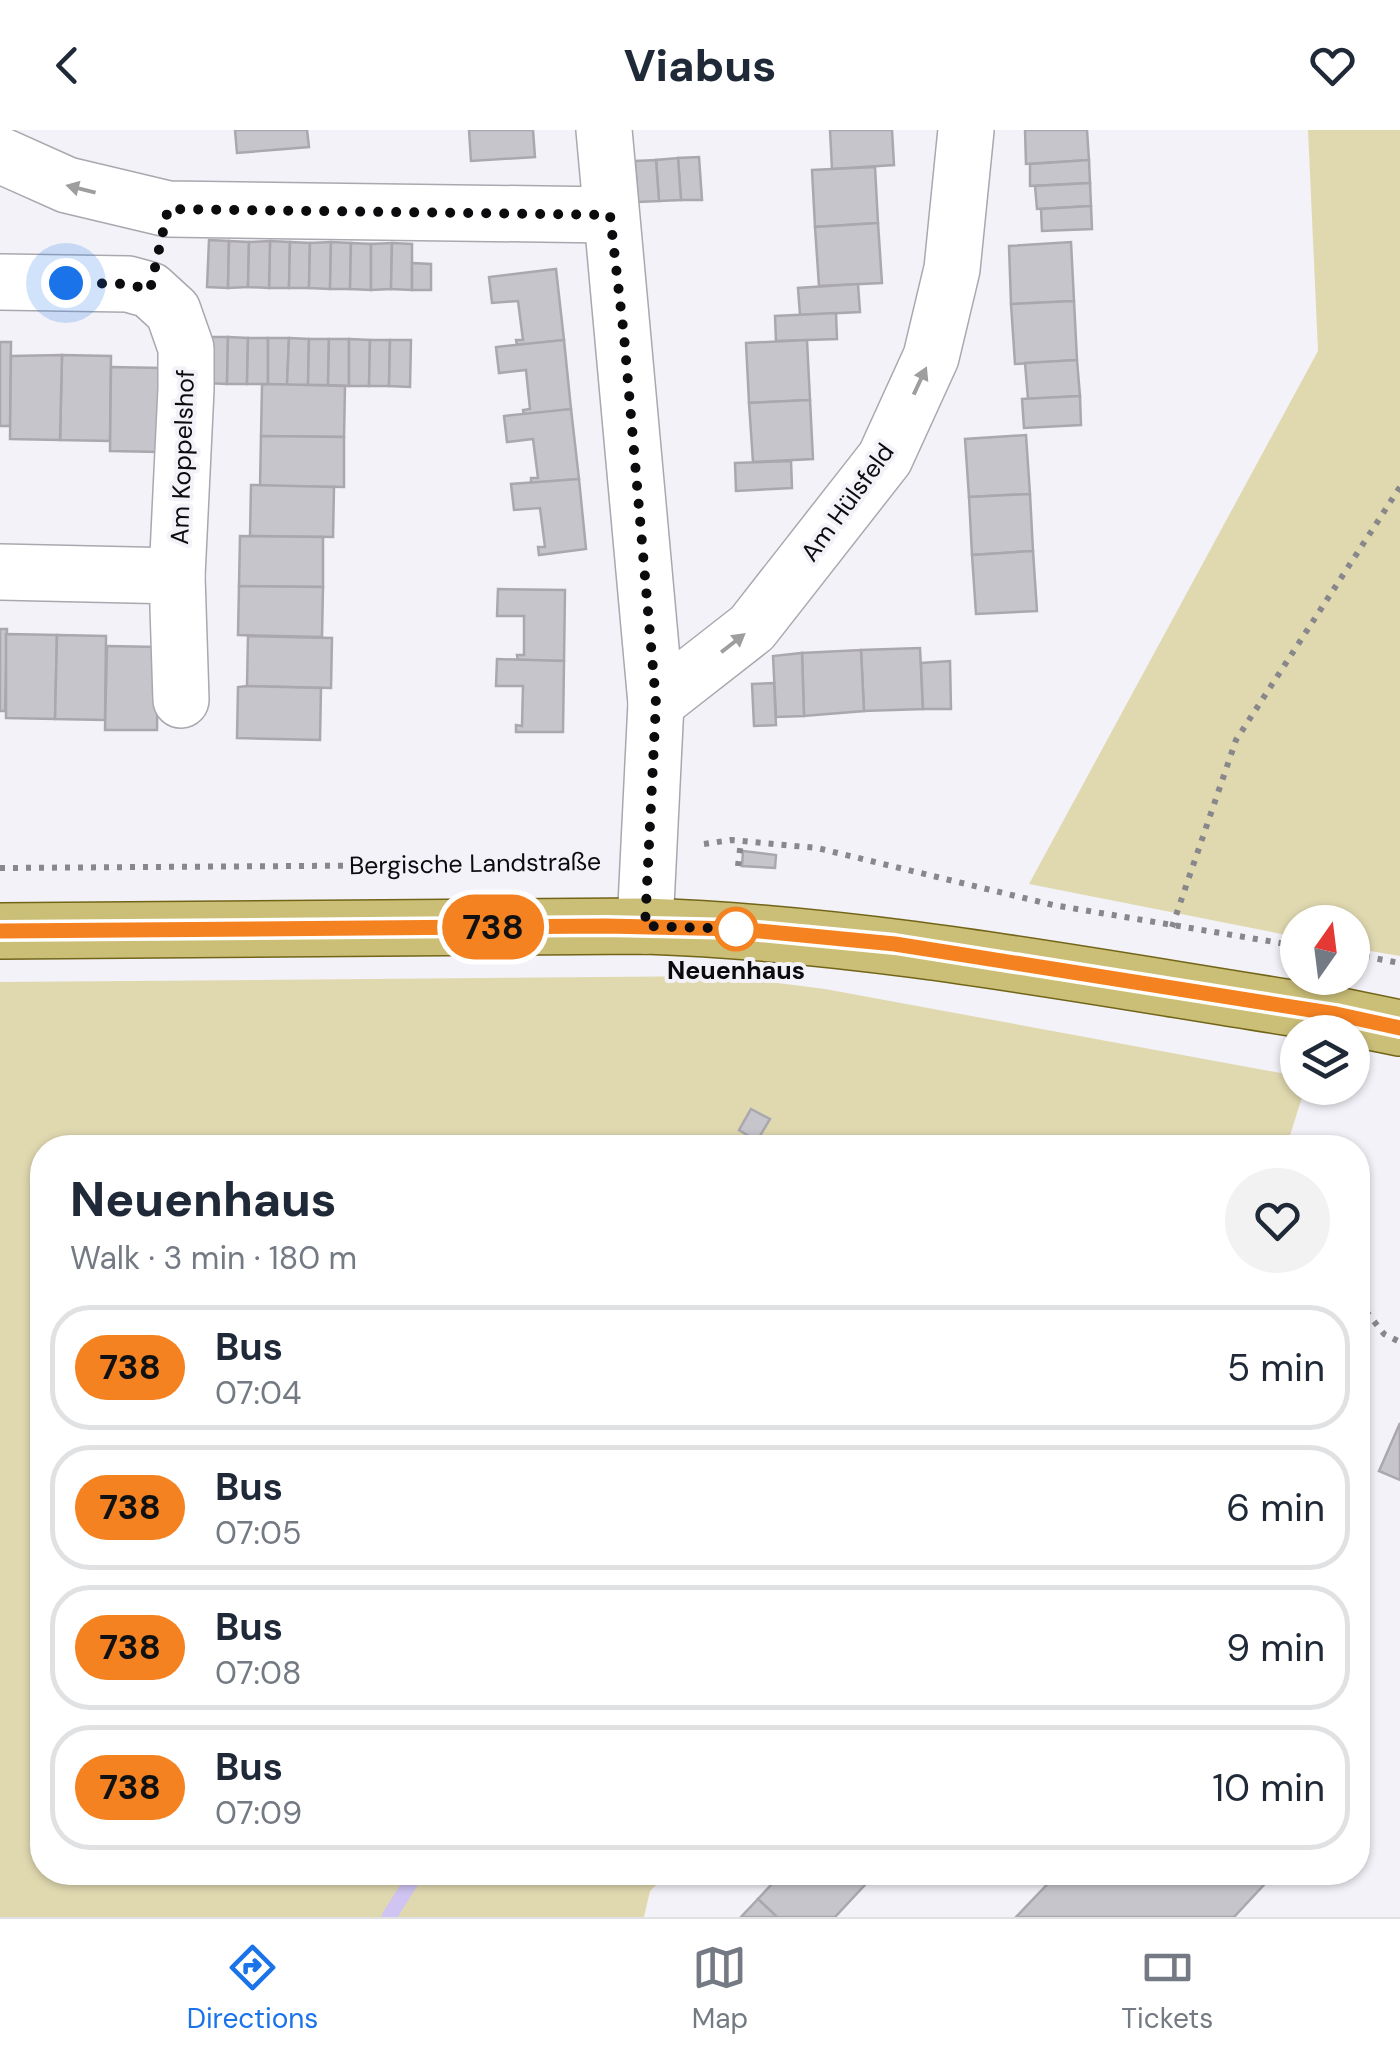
<!DOCTYPE html>
<meta charset="utf-8">
<style>
:root{--surface:#fff;--page:#f2f2f3;--text:#1f2937;--muted:#747a83;--line:#e0e1e3;--accent:#1a73e8}
body{margin:0;font-family:"DM Sans",sans-serif;background:var(--page);color:var(--text);height:100vh;display:flex;flex-direction:column;font-size:38px;white-space:nowrap}
*{box-sizing:border-box;margin:0}
p{font-size:32px;color:var(--muted)}
.icon{flex:none;width:55px;height:55px;fill:none;stroke:currentColor;stroke-width:2;stroke-linecap:round;stroke-linejoin:round}
.map{position:relative;flex:1;overflow:hidden}
.panel{position:absolute;left:30px;top:1005px;width:1340px;height:750px;display:flex;flex-direction:column;background:var(--surface);border-radius:40px;box-shadow:0 2px 8px #0004}
.panel>*{flex:none}
.badge{padding:0 20px;border-radius:32px;font-size:35px;line-height:65px}
.needle{width:65px;rotate:14deg}
.controls{position:absolute;left:1280px;top:775px;display:grid;gap:20px}
.controls a{display:grid;place-items:center;width:90px;height:90px;border-radius:50%;background:var(--surface);box-shadow:0 2px 8px #0004;font-size:50px}
.you{position:absolute;width:50px;height:50px;margin:-25px;border:8px solid #fff;border-radius:50%;background:#1a73e8;box-shadow:0 0 0 15px #1a73e833}
.map>.badge{position:absolute;translate:-50% -50%;box-shadow:0 0 0 5px #fff}
.round{display:grid;place-items:center;flex:none;width:105px;height:105px;border-radius:52px;background:var(--page)}
.overview{display:flex;align-items:center;justify-content:space-between;height:170px;padding:0 40px}
h1{font-size:48px;font-weight:800;line-height:75px}
ul{padding:0;list-style:none}
li{display:flex;align-items:center;gap:30px;height:125px;margin:0 20px 15px;padding:0 20px;border:5px solid var(--line);border-radius:40px}
li div{flex:1}
li b{display:block;font-size:38px}
li em{font-style:normal}
li .badge{min-width:110px;font-weight:700;text-align:center}
header{display:flex;justify-content:space-between;align-items:center;height:130px;padding:0 40px;background:var(--surface);font-size:45px;font-weight:800}
.menu{display:flex;justify-content:space-around;align-items:center;height:140px;border-top:2px solid var(--line);background:var(--surface);font-size:28px;color:var(--muted)}
.menu a{display:grid;justify-items:center;gap:5px}
.menu .selected{color:var(--accent)}
.map>svg:first-child{display:block}
.green{fill:#e0d9b0}
.lines{fill:none;stroke-linecap:round;stroke-linejoin:round}
.stream{stroke:#d0c4f2;stroke-width:15}
.building{fill:#c6c5cb;stroke:#aaa8ae;stroke-width:2.5}
.minor-casing{stroke:#a9a8ae;stroke-width:58}
.major-casing{stroke:#726518;stroke-width:58}
.path{stroke:#88878b;stroke-width:6;stroke-dasharray:5 8;stroke-linecap:butt}
.minor{stroke:#fff;stroke-width:55}
.major{stroke:#cbbf78;stroke-width:55}
.oneway{fill:#9e9e9f}
.line-casing{stroke:#fff;stroke-width:22}
.line{stroke:#f58220;stroke-width:15}
.walk{stroke:#0c0c0e;stroke-width:10;stroke-dasharray:0 18}
.stop-dot{fill:#fff;stroke:#f58220;stroke-width:5}
.labels{text-anchor:middle;stroke-width:8;stroke-linejoin:round;paint-order:stroke}
.street-label{font-size:25px;fill:#0c0c0e;stroke:#f3f2f8}
.stop-label{font-size:25px;font-weight:bold;fill:#0c0c0e;stroke:#f3f2f8}
</style>
<header><svg class="icon" aria-label="back" viewBox="0 0 24 24"><path d="M15 5l-7 7 7 7"/></svg>Viabus<svg class="icon" aria-label="heart" viewBox="0 0 24 24"><path d="M12 20l-8-8c-3-5 5-10 8-4 3-6 11-1 8 4z"/></svg></header>
<div class="map">
<svg width="1400" height="1787" viewBox="0 0 1400 1787">
<rect width="100%" height="100%" fill="#f3f2f8"/>
<g class="green">
<path d="M1308 0H1400V826L1353 818 1352 792H1298L1297 807 1029 754 1318 221Z"/>
<path d="M724 846 825 859 1297 946 1298 958H1305L1286 1018H42V1742L668 1743 650 1761 644 1787H0V852Z"/>
</g>
<g class="lines">
<path class="stream" d="M389 1787 417 1742"/>
</g>
<g class="building">
<path d="M235 0H307L309 17 237 23Z"/>
<path d="M469 0H533L535 27 471 31Z"/>
<path d="M830 0H892L894 35 832 39Z"/>
<path d="M1025 0H1087L1089 30 1026 34Z"/>
<path d="M699 27 702 70H681L678 28Z"/>
<path d="M678 28 681 70 659 71 656 30Z"/>
<path d="M656 30 659 71 638 72 635 31Z"/>
<path d="M1089 30 1090 53 1030 56V34Z"/>
<path d="M875 37 878 93 815 97 812 40Z"/>
<path d="M1090 53 1091 76 1037 79 1035 56Z"/>
<path d="M1091 76 1092 99 1042 101 1041 79Z"/>
<path d="M878 93 882 153 819 156 815 97Z"/>
<path d="M209 110 229 111 228 158 207 157Z"/>
<path d="M229 111 249 112 248 157 228 158Z"/>
<path d="M270 111 290 112 289 158H269Z"/>
<path d="M270 111 269 158 248 157 249 112Z"/>
<path d="M290 112 310 113 309 158H289Z"/>
<path d="M331 112 330 159 309 158 310 113Z"/>
<path d="M331 112 351 113 350 159H330Z"/>
<path d="M1071 112 1074 171 1011 174 1009 116Z"/>
<path d="M351 113 371 114V160L350 159Z"/>
<path d="M392 113 391 159 371 160V114Z"/>
<path d="M392 113 412 114V160L391 159Z"/>
<path d="M412 133 431 134V160H412Z"/>
<path d="M556 139 564 210 517 215 516 210H523L518 171 492 173 489 147Z"/>
<path d="M858 154 860 182 800 185 798 158Z"/>
<path d="M1074 171 1077 230 1015 234 1011 174Z"/>
<path d="M836 183 837 209 776 211 775 186Z"/>
<path d="M207 207H228L227 254 206 253Z"/>
<path d="M228 207 248 208 247 254H227Z"/>
<path d="M248 208H268V254H247Z"/>
<path d="M268 208H289L287 255 268 254Z"/>
<path d="M289 208 309 209 308 255H287Z"/>
<path d="M309 209H329L328 255H308Z"/>
<path d="M329 209H349V256L328 255Z"/>
<path d="M349 209 370 210 369 256H349Z"/>
<path d="M370 210H390L389 256H369Z"/>
<path d="M390 210H411L410 257 389 256Z"/>
<path d="M564 210 571 279 524 285 523 280 530 279 526 240 499 243 496 217Z"/>
<path d="M807 210 810 270 749 273 746 213Z"/>
<path d="M0 212H11L10 296H0Z"/>
<path d="M62 225 111 226 110 311 60 310Z"/>
<path d="M62 225 60 310 10 309 11 226Z"/>
<path d="M1077 230 1080 266 1028 269 1025 233Z"/>
<path d="M111 237 162 238 161 322 110 321Z"/>
<path d="M268 254 345 256 344 307 261 306 262 255Z"/>
<path d="M1080 266 1081 295 1024 298 1022 269Z"/>
<path d="M810 270 813 329 753 332 749 273Z"/>
<path d="M571 279 579 349 531 353V348H538L533 309 507 312 504 286Z"/>
<path d="M1026 305 1030 364 969 367 965 309Z"/>
<path d="M261 306 344 307V357L260 356Z"/>
<path d="M791 331 792 358 736 361 735 333Z"/>
<path d="M579 349 586 419 539 425 538 417H545L540 378 514 380 511 354Z"/>
<path d="M251 355 334 357 333 407 250 406Z"/>
<path d="M1030 364 1033 421 972 425 969 367Z"/>
<path d="M240 406 323 407V457L239 456Z"/>
<path d="M1033 421 1037 481 976 484 972 425Z"/>
<path d="M239 456 323 457 322 507 238 505Z"/>
<path d="M498 459 565 460 564 531H518L517 525H524V486H497Z"/>
<path d="M0 499H7L5 581H0Z"/>
<path d="M6 504 57 505 55 589 6 588Z"/>
<path d="M57 505 106 506 105 590 55 589Z"/>
<path d="M248 506 332 508 331 558 247 556Z"/>
<path d="M107 516 158 517 157 600H105Z"/>
<path d="M920 518 923 579 864 581 861 520Z"/>
<path d="M861 520 864 581 804 586 802 523Z"/>
<path d="M802 523 804 586 776 587 773 526Z"/>
<path d="M497 529 564 531 563 602H516V595L522 596 523 556H496Z"/>
<path d="M950 531 951 579H923L921 533Z"/>
<path d="M774 553 776 595 754 596 752 554Z"/>
<path d="M247 556 321 558 320 610 237 608 238 557Z"/>
<path d="M743 721 776 725 775 738 742 736Z"/>
<path d="M751 979 770 989 757 1011 739 1000Z"/>
<path d="M1400 1293V1350L1379 1341Z"/>
<path d="M783 1742H877L835 1787H777L758 1769Z"/>
<path d="M1059 1742H1276L1234 1787H1016Z"/>
<path d="M758 1769 777 1787H741Z"/>
</g>
<g class="lines">
<defs>
<g id="minor">
<path d="M604 0 656 573 645 796"/>
<path d="M0 25 67 55 168 79 610 85"/>
<path d="M0 152 128 154 150 160 173 181 186 218V259L177 446 0 442"/>
<path d="M177 446 181 570"/>
<path d="M656 573 752 498 885 328 931 227 952 139 966 0"/>
</g>
<path id="major" d="M0 801 645 796C878 804 1106 850 1336 885L1400 898"/>
</defs>
<use href="#minor" class="minor-casing"/>
<use href="#major" class="major-casing"/>
<g class="path">
<path d="M704 714 731 710 817 718 1053 775 1298 816"/>
<path d="M738 736 741 711"/>
<path d="M0 738 594 734"/>
<path d="M1172 797 1236 610 1400 357"/>
<path d="M1352 824 1400 833"/>
<path d="M1358 1171 1384 1204 1400 1212"/>
</g>
<use href="#minor" class="minor"/>
<use href="#major" class="major"/>
</g>
<defs><path id="oneway-solid" d="M-6-.8H1V-3.2L6.5 0L1 3.2V.8H-6Z" transform="scale(2.5)"/></defs>
<g class="oneway">
<use href="#oneway-solid" transform="translate(81 59) rotate(-166)"/>
<use href="#oneway-solid" transform="translate(920 251) rotate(-65)"/>
<use href="#oneway-solid" transform="translate(733 513) rotate(-38)"/>
</g>
<g class="lines">
<defs>
<path id="line" d="M0 801 606 796 738 799 895 814 1336 884 1400 898"/>
</defs>
<use href="#line" class="line-casing"/>
<use href="#line" class="line"/>
<path class="walk" d="M66 153 128 154 150 160 168 79 610 85 624 206 656 573 645 796 736 799"/>
</g>
<circle class="stop-dot" cx="736" cy="799" r="20"/>
<g class="labels">
<g class="street-label">
<text transform="translate(182 327) rotate(-88)" y="9">Am Koppelshof</text>
<text transform="translate(847 372) rotate(-54)" y="9">Am Hülsfeld</text>
<text transform="translate(475 733) rotate(-1)" y="9">Bergische Landstraße</text>
</g>
<g class="stop-label">
<text x="736" y="849">Neuenhaus</text>
</g>
</g>
</svg>
<div class="controls">
<a><svg class="needle" viewBox="-14 -14 28 28"><path d="M0-13l5 13h-10z" fill="#e53935"/><path d="M0 13l5-13h-10z" fill="#747a83"/></svg></a>
<a><svg class="icon" aria-label="layers" viewBox="0 0 24 24"><path d="M12 4l9 5-9 5-9-5zM3 14l9 5 9-5"/></svg></a>
</div>
<div class="you" style="left:66px;top:153px"></div>
<b class="badge" style="left:493px;top:797px;background:#f58220;color:#111">738</b>
<section class="panel">
<div class="overview"><div><h1>Neuenhaus</h1><p>Walk · 3 min · 180 m</p></div><a class="round"><svg class="icon" aria-label="heart" viewBox="0 0 24 24"><path d="M12 20l-8-8c-3-5 5-10 8-4 3-6 11-1 8 4z"/></svg></a></div>
<ul>
<li><span class="badge" style="background:#f58220;color:#111">738</span><div><b>Bus</b><p>07:04</p></div><em>5 min</em></li>
<li><span class="badge" style="background:#f58220;color:#111">738</span><div><b>Bus</b><p>07:05</p></div><em>6 min</em></li>
<li><span class="badge" style="background:#f58220;color:#111">738</span><div><b>Bus</b><p>07:08</p></div><em>9 min</em></li>
<li><span class="badge" style="background:#f58220;color:#111">738</span><div><b>Bus</b><p>07:09</p></div><em>10 min</em></li>
</ul>
</section>
</div>
<nav class="menu">
<a class="selected"><svg class="icon" aria-label="directions" viewBox="0 0 24 24"><path d="M12 3l9 9-9 9-9-9zM9 14v-3h6M13 9l2 2-2 2"/></svg>Directions</a>
<a><svg class="icon" aria-label="map" viewBox="0 0 24 24"><path d="M3 6l6-2 6 2 6-2v14l-6 2-6-2-6 2zM9 4v14M15 6v14"/></svg>Map</a>
<a><svg class="icon" aria-label="tickets" viewBox="0 0 24 24"><path d="M3 7h18v10H3zM15 7v10"/></svg>Tickets</a>
</nav>
